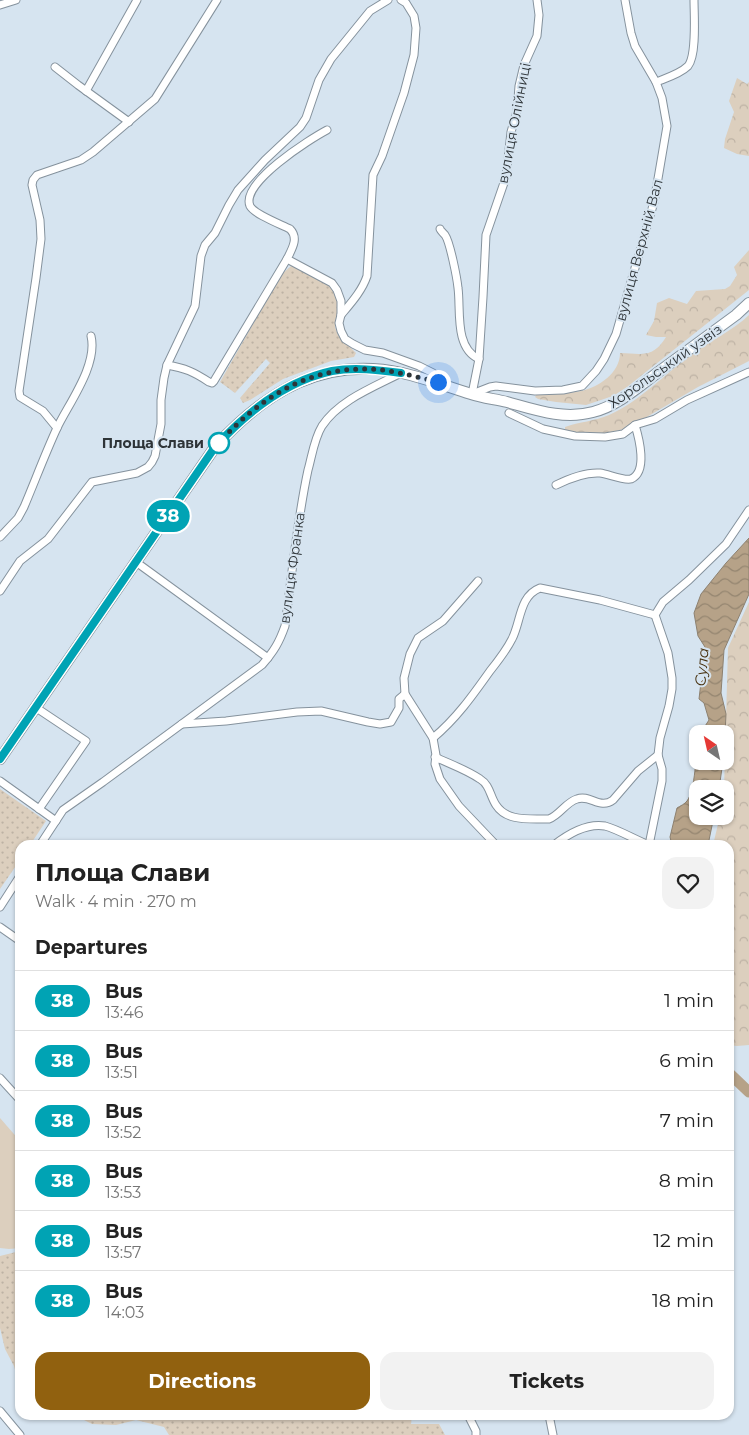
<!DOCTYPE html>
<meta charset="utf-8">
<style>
:root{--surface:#fff;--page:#f2f2f2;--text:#222;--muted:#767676;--line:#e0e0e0;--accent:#91610f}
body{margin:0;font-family:Montserrat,sans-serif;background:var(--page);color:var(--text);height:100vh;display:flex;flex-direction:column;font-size:19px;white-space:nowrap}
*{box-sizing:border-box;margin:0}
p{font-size:16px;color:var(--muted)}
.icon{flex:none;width:28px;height:28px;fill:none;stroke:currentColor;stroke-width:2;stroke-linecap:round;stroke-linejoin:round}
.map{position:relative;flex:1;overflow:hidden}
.drawer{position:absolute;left:15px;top:840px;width:719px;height:580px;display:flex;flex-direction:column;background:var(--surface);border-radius:15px;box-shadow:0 1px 4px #0004}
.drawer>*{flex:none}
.badge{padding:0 10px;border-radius:16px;font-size:18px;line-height:32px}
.needle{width:32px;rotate:326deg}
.controls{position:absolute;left:689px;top:725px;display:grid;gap:10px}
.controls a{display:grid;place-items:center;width:45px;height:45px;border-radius:10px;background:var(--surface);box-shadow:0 1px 4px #0004;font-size:25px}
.you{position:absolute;width:25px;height:25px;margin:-12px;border:4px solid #fff;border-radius:50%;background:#1a73e8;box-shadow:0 0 0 8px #1a73e833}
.map>.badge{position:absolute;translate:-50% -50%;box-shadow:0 0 0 2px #fff}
h2{padding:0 20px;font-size:19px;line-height:45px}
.round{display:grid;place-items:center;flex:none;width:52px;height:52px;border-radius:15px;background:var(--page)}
.summary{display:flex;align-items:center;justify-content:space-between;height:85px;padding:0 20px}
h1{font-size:24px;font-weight:700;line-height:38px}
.button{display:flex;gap:10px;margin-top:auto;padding:10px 20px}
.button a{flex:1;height:58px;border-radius:15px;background:var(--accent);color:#fff;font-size:20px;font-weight:700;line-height:58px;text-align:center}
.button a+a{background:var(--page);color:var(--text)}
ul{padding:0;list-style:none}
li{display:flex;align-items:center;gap:15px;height:60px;padding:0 20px;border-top:1px solid var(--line)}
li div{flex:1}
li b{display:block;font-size:19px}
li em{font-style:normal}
li .badge{min-width:55px;font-weight:700;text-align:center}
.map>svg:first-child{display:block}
.green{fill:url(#green-dots)}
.forest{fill:url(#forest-crowns)}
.pitch{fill:#dccfbe}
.water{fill:url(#water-waves);stroke:#8d8170}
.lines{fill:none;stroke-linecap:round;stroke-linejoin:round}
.river{stroke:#b6a288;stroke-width:11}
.street-casing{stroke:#85929d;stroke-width:9}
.secondary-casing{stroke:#85929d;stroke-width:12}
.street{stroke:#fff;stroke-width:7}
.secondary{stroke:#fff;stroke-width:10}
.line-casing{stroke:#fff;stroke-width:11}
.line{stroke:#00a3b4;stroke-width:8}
.walk{stroke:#2e3438;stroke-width:5;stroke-dasharray:0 9}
.stop-dot{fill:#fff;stroke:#00a3b4;stroke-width:2.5}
.labels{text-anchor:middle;stroke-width:4;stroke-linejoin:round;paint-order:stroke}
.street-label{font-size:14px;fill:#2e3438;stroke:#d6e4f0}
.stop-label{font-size:14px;font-weight:bold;fill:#2e3438;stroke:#d6e4f0;text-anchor:end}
.water-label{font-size:15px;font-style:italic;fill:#462f0c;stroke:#d6e4f0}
</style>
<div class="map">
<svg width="749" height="1435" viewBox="0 0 749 1435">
<defs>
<pattern id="green-dots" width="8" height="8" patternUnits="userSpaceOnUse" patternTransform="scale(1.25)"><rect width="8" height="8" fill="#dccfbe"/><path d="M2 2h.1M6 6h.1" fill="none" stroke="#bdb2a4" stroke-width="1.8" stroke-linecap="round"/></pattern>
<pattern id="forest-crowns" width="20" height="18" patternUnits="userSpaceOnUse" patternTransform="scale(1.25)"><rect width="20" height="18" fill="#dccfbe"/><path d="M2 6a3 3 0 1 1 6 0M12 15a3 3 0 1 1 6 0" fill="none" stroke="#bdb2a4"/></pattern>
<pattern id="water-waves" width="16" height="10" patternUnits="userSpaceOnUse" patternTransform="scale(1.25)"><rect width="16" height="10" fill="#b6a288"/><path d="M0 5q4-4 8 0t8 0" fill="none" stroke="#948570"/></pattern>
</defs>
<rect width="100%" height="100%" fill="#d6e4f0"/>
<g class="green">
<path d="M291 266 298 267 329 284 337 299 338 309 335 327 338 335 356 353 354 357 331 361 283 379 250 400 243 403 240 398 270 363 266 359 235 393 220 382 281 275Z"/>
<path d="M0 789 46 821 30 845H20V860L0 889Z"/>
<path d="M20 1251V1389L14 1366 5 1349 0 1328V1256Z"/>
<path d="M74 1415H412L411 1424H439L445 1435H169L164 1427 136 1420 116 1425 92 1424Z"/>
</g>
<g class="forest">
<path d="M737 78 747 84 749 82V156L737 154 724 148 725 139 734 112 729 101Z"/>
<path d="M749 250V290L627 387 613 396 586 405 556 402 538 399 535 397 537 394C551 393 567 394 581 391 599 387 620 373 620 353 643 354 653 358 666 337H656L646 335 654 321 657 303 669 298 687 304 696 291 725 289 730 286 737 275 734 267Z"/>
<path d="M749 315V361L698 387 628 428 604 434 582 433 565 431V427C579 422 595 421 609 415 640 401 665 374 692 354 709 342 735 329 749 315Z"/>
<path d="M749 602V1045L737 1046 729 1045V845H713L720 816H725L724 789 728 648Z"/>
</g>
<path class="pitch" d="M0 1118 20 1141V1248L9 1249 0 1248Z"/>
<g class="water">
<path d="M749 538V594L724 650 721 693 726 714 725 734H700L709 720 704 703 699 699 701 682 706 677 705 647 698 636 694 613 701 594 726 563Z"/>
<path d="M697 737 698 761H723L719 789H698V816H714L708 845H672L670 837 677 808C680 806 685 804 687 801 695 791 697 752 696 739Z"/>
</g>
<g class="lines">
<path class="river" d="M729 1073 749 1092"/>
<defs>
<g id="street">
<path d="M0 5 16 0"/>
<path d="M55 67 78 85 129 122"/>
<path d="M656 82C666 78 680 74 688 66 697 55 694 15 694 0"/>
<path d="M86 91 137 0"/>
<path d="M440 229C440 230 445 235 445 235 450 242 457 278 458 288 461 309 454 348 479 359"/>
<path d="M287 259 332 283 337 290 341 301V315L339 323 341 331 345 339 353 344 365 350 383 353 419 366 433 373 438 382"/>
<path d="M341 315C351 303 362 291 367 276L373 175 382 156 404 93 414 55 416 28 414 16 406 3 401 0"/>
<path d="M167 365C185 368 194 372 209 382L212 383 214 381 287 259C292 249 299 238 290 229 280 224 254 214 250 206 240 183 310 139 327 130"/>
<path d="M472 394 490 387 496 386 535 391 563 390 582 386 596 371 604 359 616 334 654 202 667 126 662 98 656 82 635 46 631 33 625 0"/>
<path d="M472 394 479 359 483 297 486 235 506 177 511 132 517 111 519 86 524 65 537 36 539 15 537 0"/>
<path d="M509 413 543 429 575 436 605 437 623 434 635 425 655 419 687 400 749 372"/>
<path d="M57 428 43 411 20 397 19 391 36 278 41 239 40 220 32 185 33 180 37 175 81 160 93 152 155 99 217 0"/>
<path d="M556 485C570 478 585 472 600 473 608 474 624 481 631 479 648 472 639 438 635 425"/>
<path d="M0 537 18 518 24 507C35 481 45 454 57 428 69 403 98 365 91 336"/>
<path d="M136 562 268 658"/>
<path d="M0 591 20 561 48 539 92 482 137 473 148 467 152 462 155 456 161 424V400L164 378 167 365 195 306 201 256 205 245 215 233 229 205 238 190 265 160 300 127 306 118 319 80 331 59 370 11 388 0"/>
<path d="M405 694 404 678 410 654 418 638 443 621 478 581"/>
<path d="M35 707 86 741 39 809"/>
<path d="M182 724 226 721 297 712 321 711 368 722 380 724 391 722 399 708V699L405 694 433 738 436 755 435 764 440 779 459 806 496 845"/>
<path d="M433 738C456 719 473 695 490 671 498 661 506 651 512 639 521 622 519 596 540 588L600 600 655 615"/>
<path d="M435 757C450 764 467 770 480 779 490 785 490 796 496 805 505 819 522 819 537 819 541 819 545 819 549 819 560 815 566 802 577 799 590 794 600 810 613 800L638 771 658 755"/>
<path d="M0 781 56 821"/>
<path d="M40 845 63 810 103 782 262 665C274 651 279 643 285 626 292 574 297 521 308 470 312 456 314 439 322 426 339 400 374 387 401 373"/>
<path d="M554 845C568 834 587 823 605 826 617 829 636 840 649 845"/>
<path d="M649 845 662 781V769L658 755 660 738 669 706 672 689V678L668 653 655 615 663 602 689 580 726 544 749 510"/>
<path d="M0 907 20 876"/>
<path d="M0 927 20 941"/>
<path d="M0 1078 20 1100"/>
<path d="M0 1411 20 1435"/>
<path d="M468 1415 476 1431V1435"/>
<path d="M549 1415 553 1435"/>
</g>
<path id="secondary" d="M0 759 215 447C266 391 324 356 402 373 425 378 448 387 471 394 483 398 495 399 507 402 536 410 564 420 593 412 617 406 637 388 657 373 683 354 710 334 736 315L749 303"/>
</defs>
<use href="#street" class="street-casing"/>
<use href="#secondary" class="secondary-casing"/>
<use href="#street" class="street"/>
<use href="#secondary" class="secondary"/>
</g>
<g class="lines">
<defs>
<path id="line" d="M0 759 215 447C246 413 285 381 332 371 355 367 378 370 401 373"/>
</defs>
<use href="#line" class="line-casing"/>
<use href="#line" class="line"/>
<path class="walk" d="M219 443 215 447C257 400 305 367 370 369 393 370 416 377 438 382"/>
</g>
<circle class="stop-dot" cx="219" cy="443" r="10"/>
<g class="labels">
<g class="street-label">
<text transform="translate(514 123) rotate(-79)" y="5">вулиця Олійниці</text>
<text transform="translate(639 250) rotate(-75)" y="5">вулиця Верхній Вал</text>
<text transform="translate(665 366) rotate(-35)" y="5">Хорольський узвіз</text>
<text transform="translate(292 568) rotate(-82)" y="5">вулиця Франка</text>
</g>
<g class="stop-label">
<text x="204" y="448">Площа Слави</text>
</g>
<g class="water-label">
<text transform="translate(702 667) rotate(-85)" y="5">Сула</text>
</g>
</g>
</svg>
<div class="controls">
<a><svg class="needle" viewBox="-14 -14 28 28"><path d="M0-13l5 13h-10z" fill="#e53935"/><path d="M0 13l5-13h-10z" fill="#767676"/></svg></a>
<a><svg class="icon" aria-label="layers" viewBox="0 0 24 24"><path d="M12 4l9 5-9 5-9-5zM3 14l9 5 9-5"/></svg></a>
</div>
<div class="you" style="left:438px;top:382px"></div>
<b class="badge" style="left:168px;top:516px;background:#00a3b4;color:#fff">38</b>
<section class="drawer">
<div class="summary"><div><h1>Площа Слави</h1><p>Walk · 4 min · 270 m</p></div><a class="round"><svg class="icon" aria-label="heart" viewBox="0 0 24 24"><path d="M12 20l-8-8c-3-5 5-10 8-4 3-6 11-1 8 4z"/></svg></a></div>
<h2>Departures</h2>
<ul>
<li><span class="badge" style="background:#00a3b4;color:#fff">38</span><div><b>Bus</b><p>13:46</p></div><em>1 min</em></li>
<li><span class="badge" style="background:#00a3b4;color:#fff">38</span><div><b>Bus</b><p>13:51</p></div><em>6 min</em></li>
<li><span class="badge" style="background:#00a3b4;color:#fff">38</span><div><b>Bus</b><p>13:52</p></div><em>7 min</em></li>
<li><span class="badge" style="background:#00a3b4;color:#fff">38</span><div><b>Bus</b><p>13:53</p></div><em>8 min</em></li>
<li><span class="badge" style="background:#00a3b4;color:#fff">38</span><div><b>Bus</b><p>13:57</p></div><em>12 min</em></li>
<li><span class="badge" style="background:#00a3b4;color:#fff">38</span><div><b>Bus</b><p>14:03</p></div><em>18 min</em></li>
</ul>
<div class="button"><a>Directions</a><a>Tickets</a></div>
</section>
</div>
